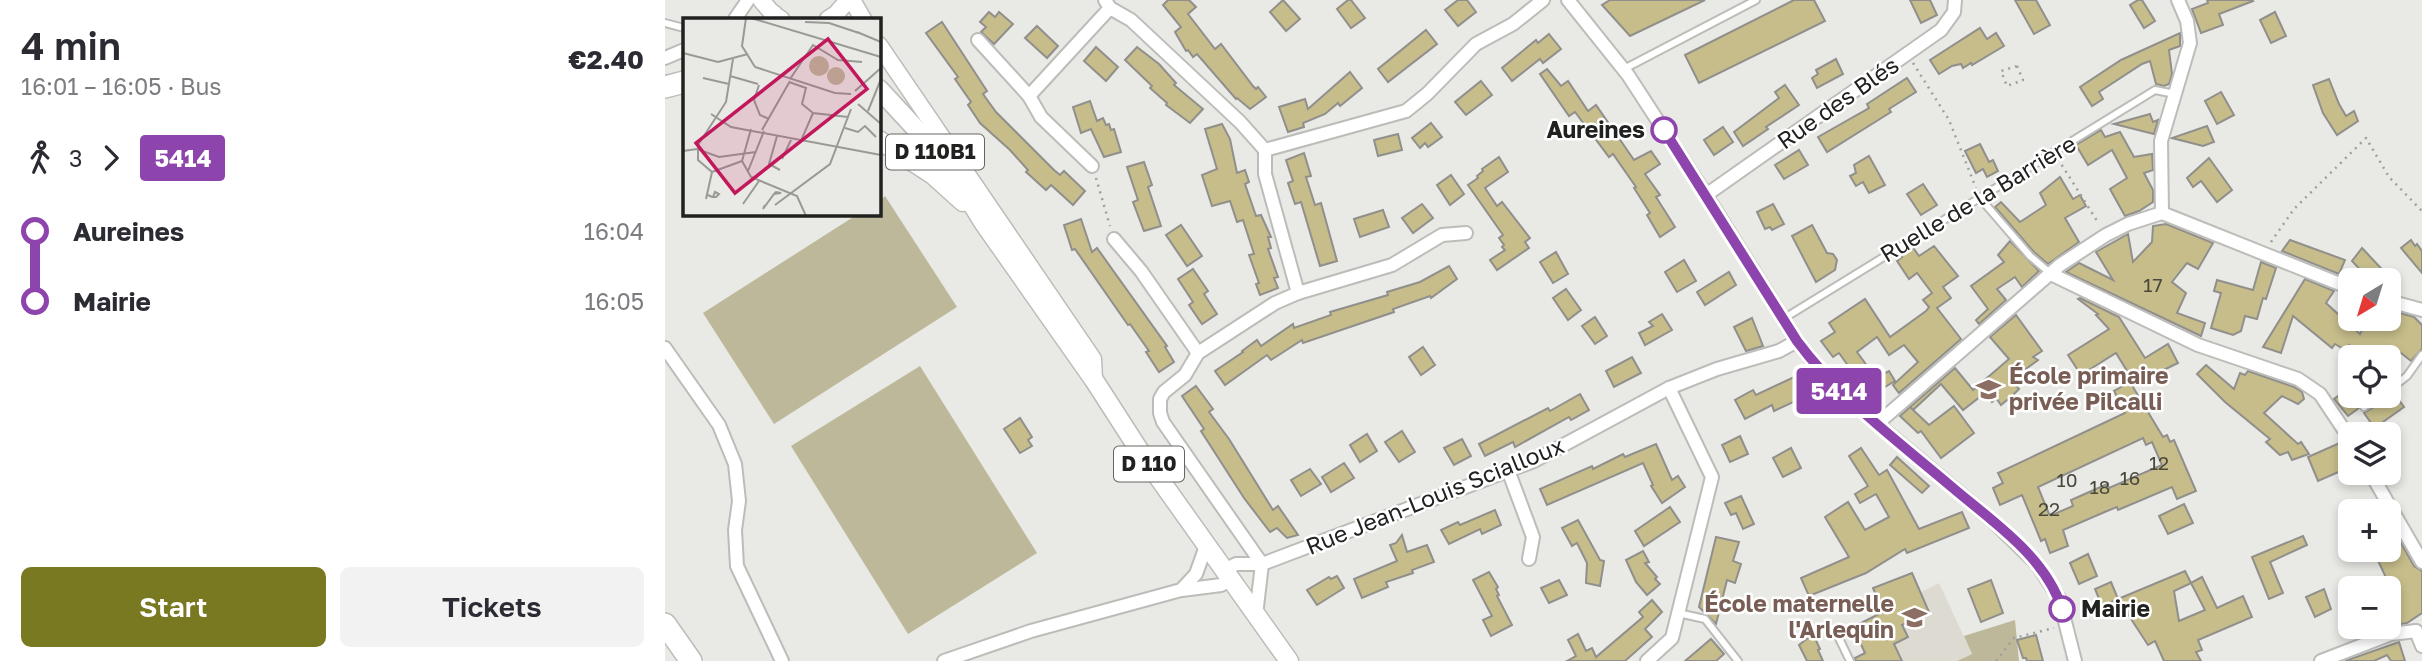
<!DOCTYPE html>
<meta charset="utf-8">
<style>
:root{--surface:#fff;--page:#f2f2f3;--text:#2b2b33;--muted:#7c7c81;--accent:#797921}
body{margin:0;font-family:"Golos Text",sans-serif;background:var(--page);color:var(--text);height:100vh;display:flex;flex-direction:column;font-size:26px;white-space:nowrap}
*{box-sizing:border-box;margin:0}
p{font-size:23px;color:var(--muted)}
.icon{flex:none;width:38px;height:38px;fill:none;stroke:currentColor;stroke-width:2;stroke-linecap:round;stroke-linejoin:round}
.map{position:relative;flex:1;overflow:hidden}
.details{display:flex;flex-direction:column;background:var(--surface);width:665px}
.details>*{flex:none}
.badge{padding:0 14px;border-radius:5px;font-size:24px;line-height:46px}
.needle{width:46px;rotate:218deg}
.tools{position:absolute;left:1673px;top:268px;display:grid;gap:14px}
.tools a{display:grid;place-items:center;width:63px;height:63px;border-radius:10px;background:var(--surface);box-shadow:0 4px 10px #0003;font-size:35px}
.map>.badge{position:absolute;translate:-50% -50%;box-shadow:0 0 0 4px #fff}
.legs{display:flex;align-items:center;gap:10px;height:77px;padding:0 21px;font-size:23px}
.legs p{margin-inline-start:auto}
.headline{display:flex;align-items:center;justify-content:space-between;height:119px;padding:0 21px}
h1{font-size:38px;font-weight:600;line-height:52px}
.cta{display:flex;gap:14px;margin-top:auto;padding:14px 21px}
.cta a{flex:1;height:80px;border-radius:10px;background:var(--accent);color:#fff;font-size:28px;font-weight:600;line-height:80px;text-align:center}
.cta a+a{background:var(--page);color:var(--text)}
ul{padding:0 21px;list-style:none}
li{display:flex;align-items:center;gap:24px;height:70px;font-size:26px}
li i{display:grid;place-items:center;width:10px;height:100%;margin:0 9px;background:currentColor}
li i::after{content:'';width:18px;height:18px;margin:-9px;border:5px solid;border-radius:50%;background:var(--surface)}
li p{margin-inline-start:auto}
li:first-child i{background:linear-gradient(#0000 50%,currentColor 0)}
li:last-child i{background:linear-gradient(currentColor 50%,#0000 0)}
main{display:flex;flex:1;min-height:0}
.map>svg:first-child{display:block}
.built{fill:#dddbd1}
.green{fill:#bdb89a}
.building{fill:#c6bd8b;stroke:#908f8c;stroke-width:2;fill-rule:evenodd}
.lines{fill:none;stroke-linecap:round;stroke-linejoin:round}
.lane-casing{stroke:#bcbcb9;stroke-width:10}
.street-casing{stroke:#bcbcb9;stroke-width:16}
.secondary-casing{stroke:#bcbcb9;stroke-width:19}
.primary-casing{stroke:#bcbcb9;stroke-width:21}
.highway-casing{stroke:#bcbcb9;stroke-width:24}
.path{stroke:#9f9f9c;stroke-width:2.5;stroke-dasharray:2 5;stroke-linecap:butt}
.lane{stroke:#fff;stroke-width:6}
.street{stroke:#fff;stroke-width:12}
.secondary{stroke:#fff;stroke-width:16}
.primary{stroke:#fff;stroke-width:18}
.highway{stroke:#fff;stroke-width:21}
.line-1-casing{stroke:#fff;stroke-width:16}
.line-1{stroke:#8e44ad;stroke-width:10}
.stop-1-dot{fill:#fff;stroke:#8e44ad;stroke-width:3.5}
.labels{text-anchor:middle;stroke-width:5;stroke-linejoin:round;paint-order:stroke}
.number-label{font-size:19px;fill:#4a483b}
.shield{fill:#fff;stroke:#646463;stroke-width:2}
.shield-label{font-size:21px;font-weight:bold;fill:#212120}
.street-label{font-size:23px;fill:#212120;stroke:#fff}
.stop-label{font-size:23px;font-weight:bold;fill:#212120;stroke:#fff;text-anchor:end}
.education-label{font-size:23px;font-weight:bold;fill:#785e54;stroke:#fff;text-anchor:start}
.inset-road{fill:none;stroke:#999996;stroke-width:2}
.view{fill:#c2185b;fill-opacity:0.15;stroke:#c2185b;stroke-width:3.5}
.inset-edge{fill:none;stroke:#212120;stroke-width:3.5}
</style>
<main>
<section class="details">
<div class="headline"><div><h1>4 min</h1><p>16:01 – 16:05 · Bus</p></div><b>€2.40</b></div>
<div class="legs"><svg class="icon" aria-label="walk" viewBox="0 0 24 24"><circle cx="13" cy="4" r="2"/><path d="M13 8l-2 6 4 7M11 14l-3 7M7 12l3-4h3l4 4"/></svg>3<svg class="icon" aria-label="forward" viewBox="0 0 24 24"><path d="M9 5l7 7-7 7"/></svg><b class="badge" style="background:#8e44ad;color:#fff">5414</b></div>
<ul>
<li><i style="color:#8e44ad"></i><b>Aureines</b><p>16:04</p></li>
<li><i style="color:#8e44ad"></i><b>Mairie</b><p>16:05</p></li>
</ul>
<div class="cta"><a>Start</a><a>Tickets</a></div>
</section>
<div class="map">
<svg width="1757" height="661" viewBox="0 0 1757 661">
<rect width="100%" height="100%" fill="#e9e9e5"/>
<path class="built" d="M1274 583 1307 654 1292 661H1195L1202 652 1188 627Z"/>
<g class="green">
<path d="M220 196 292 307 109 424 38 313 193 214H214V201Z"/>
<path d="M255 366 372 553 243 634 126 446Z"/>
<path d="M1350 620 1354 661H1292L1307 654 1299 636Z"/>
</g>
<g class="building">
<path d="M503 0H524L531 7 523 14 550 49 556 44 588 86 591 89 593 87 601 97 585 109 572 98 571 99 532 54 528 57 523 50 521 51 510 32 516 27 498 5Z"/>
<path d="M618 0 635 19 621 31 605 12Z"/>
<path d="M683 0H686L700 18 686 28 672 9Z"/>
<path d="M793 0H802L811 12 793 26 780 10Z"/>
<path d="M945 0H1040L965 36 937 5Z"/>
<path d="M1129 0H1149L1160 21 1034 83 1020 55Z"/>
<path d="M1245 0H1265L1272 15 1256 23Z"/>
<path d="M1350 0H1371L1385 25 1369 34Z"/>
<path d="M1473 0H1477L1490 21 1479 28 1465 5Z"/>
<path d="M1542 0H1587L1588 1 1554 14 1558 25 1536 33 1527 9 1543 3Z"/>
<path d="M324 12 330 17 334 12 348 24 329 44 316 32 321 27 315 22Z"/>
<path d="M1610 12 1621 36 1606 43 1595 20Z"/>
<path d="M277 22 322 91 318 94 331 112 389 170 395 175 399 171 420 191 408 205 386 185 381 190 361 172 363 170 345 150 315 123 303 105 306 102 290 79 293 77 261 33Z"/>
<path d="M372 26 393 46 382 58 360 38Z"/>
<path d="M1315 28 1322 39 1331 33 1339 46 1307 65 1306 63 1298 68 1296 64 1287 66 1274 74 1265 60Z"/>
<path d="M761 30 772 44 723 82 713 69Z"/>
<path d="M1515 33V46L1504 50 1507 74 1504 84 1499 86 1491 84 1485 61 1477 64 1434 92 1438 99 1427 106 1415 87 1456 60Z"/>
<path d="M884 34 896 49 878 63 875 59 847 81 837 68 871 40 873 43Z"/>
<path d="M431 47 453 67 441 81 419 61Z"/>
<path d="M472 47 494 64 511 83 509 85 538 109 525 123 501 105 502 103 485 88 487 86 460 60Z"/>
<path d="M1171 59 1178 74 1152 88 1147 78 1153 74 1151 70Z"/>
<path d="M882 69 896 86 903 81 923 111 931 105 969 160 986 151 995 164 980 174 995 195 991 197 1010 227 995 237 982 215 985 213 969 188 971 187 948 154 944 157 910 112 904 116 875 74Z"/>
<path d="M685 72 697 88 675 106 673 103 660 114 638 123 639 127 623 132 614 107 640 99 643 109Z"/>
<path d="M1242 78 1251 92 1224 109 1226 112 1162 152 1153 137 1204 108 1202 104Z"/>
<path d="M1664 79 1674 104 1681 116 1689 111 1693 121 1672 135 1658 113 1648 85Z"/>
<path d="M816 81 827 95 801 115 790 102Z"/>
<path d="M1120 85 1134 105 1101 127 1103 129 1078 146 1069 132 1114 98 1110 92Z"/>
<path d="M1556 92 1569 115 1552 124 1540 101Z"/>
<path d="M425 101 432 121 438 118 441 125 444 124 446 130 449 129 456 152 439 157 426 129 416 133 408 107Z"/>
<path d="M1485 114 1488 122 1493 120 1489 134 1449 124Z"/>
<path d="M766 123 777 137 763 147 760 143 755 148 747 138Z"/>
<path d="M557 124 565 139 572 173 580 170 584 182 580 184 591 216 596 215 606 237H603L606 248 603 249 613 277 609 278 613 288 595 295 591 284 594 283 584 255 589 254 578 220 572 222 565 201 547 206 537 175 552 169 540 129Z"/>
<path d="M1542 126 1549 142 1538 146 1507 138Z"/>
<path d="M1058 127 1068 142 1049 155 1039 140Z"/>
<path d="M1436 130 1440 137 1455 132 1469 157 1487 154 1488 170 1479 173 1488 190V202L1474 211 1460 216 1445 189 1462 178 1447 150 1423 165 1411 145Z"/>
<path d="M733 134 737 150 713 156 709 140Z"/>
<path d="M1315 144 1324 162 1328 160 1333 171 1322 177 1318 169 1311 173 1300 151Z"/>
<path d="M1134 150 1143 165 1119 179 1110 165Z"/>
<path d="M639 153 646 176 641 177 650 205 656 203 672 261 655 266 636 202 630 204 623 183 628 181 621 160Z"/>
<path d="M1204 156 1220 185 1204 193 1198 182 1191 186 1185 176 1191 173 1189 165Z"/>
<path d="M834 157 843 172 820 188 832 206 837 202 865 238 860 242 864 248 832 270 825 260 840 250 837 247 839 245 834 238 838 235 803 185 813 178 812 176 818 171 817 169Z"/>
<path d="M1544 158 1567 190 1552 202 1536 181 1528 187 1522 178Z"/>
<path d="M479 162 487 185 483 187 496 226 479 231 468 202 473 200 462 167Z"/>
<path d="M786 175 799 194 785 205 772 185Z"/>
<path d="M1395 177 1408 199 1415 195 1421 206 1400 218 1414 242 1383 264 1369 252 1330 207 1336 202 1355 222 1381 205 1375 193Z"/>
<path d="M1258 184 1272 205 1256 215 1242 194Z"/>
<path d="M757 204 768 218 748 233 737 218Z"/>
<path d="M1108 204 1119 224 1107 230 1105 227 1100 229 1092 212Z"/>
<path d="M718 210 724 227 695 237 689 219Z"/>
<path d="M416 219 427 252 432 248 502 346 500 347 509 362 494 372 481 352 484 351 465 324 463 325 410 249 407 250 399 225Z"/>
<path d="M1501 224 1548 243 1533 269 1522 263 1507 282 1521 293 1512 313 1540 323 1536 336 1401 272 1414 263 1448 280 1431 252 1463 234 1468 262 1487 242 1488 226Z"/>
<path d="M516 225 537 256 522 266 501 235Z"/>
<path d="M1147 225 1162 253 1168 254 1172 260 1170 270 1151 282 1127 236Z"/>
<path d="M1625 240 1680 260 1674 274 1617 251Z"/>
<path d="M1746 240 1750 246 1752 244 1757 251V273L1736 248Z"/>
<path d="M1345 241 1374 271 1357 287 1350 277 1332 289 1341 300 1314 324 1311 320 1323 309 1306 286 1339 262 1333 255Z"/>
<path d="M1247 246 1254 256 1269 246 1293 276 1278 287 1286 298 1272 308 1296 339 1234 393 1228 385 1253 362 1239 345 1224 355 1212 337 1192 352 1211 378 1224 371 1230 381 1205 396 1174 353 1168 357 1156 341 1170 332 1164 323 1200 299 1225 337 1261 311 1264 307 1258 300 1267 293 1252 273 1244 279 1232 261 1237 257 1235 254Z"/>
<path d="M1697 248 1727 280H1710L1701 271 1699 274 1687 261Z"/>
<path d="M891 252 903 274 888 283 875 262Z"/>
<path d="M1019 260 1031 281 1012 292 1000 272Z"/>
<path d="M1596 262 1611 268 1601 299 1598 298 1592 319 1580 316 1576 331 1568 335 1546 328 1556 293 1549 291 1552 280 1588 290Z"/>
<path d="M784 266 792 279 766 298 765 296 728 309 729 312 638 343 637 340 606 360 602 355 560 385 550 371 578 352 577 351 592 340 596 346 628 324 629 328 666 315 665 312 723 295 722 292 755 282Z"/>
<path d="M528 269 543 291 539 294 552 314 537 324 524 305 528 302 513 279Z"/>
<path d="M1064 272 1071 285 1040 305 1032 292Z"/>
<path d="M1640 279 1669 291 1661 303 1695 334 1703 318H1731L1735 313 1749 317 1757 325V349L1746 361 1736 353 1724 363V357H1699L1684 345 1680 350 1670 344 1667 348 1628 316 1616 353 1598 347Z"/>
<path d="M901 289 916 310 903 320 888 298Z"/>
<path d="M1415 298 1454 317 1480 358 1503 344 1513 363 1470 384 1451 353 1416 375 1403 355 1444 329 1431 315 1433 314 1413 299Z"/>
<path d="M997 314 1007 330 980 345 974 333 988 326 984 322Z"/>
<path d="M1351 315 1377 351 1368 357 1373 360 1350 377 1352 379 1348 382 1354 389 1349 394V401L1342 400 1336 405 1331 398 1327 402 1320 393 1298 410 1276 384 1248 410 1245 407 1290 368 1308 390 1344 359 1325 337Z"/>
<path d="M930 317 942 336 930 344 917 326Z"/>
<path d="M1087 318 1098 346 1081 351 1069 327Z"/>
<path d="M758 347 770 365 756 375 744 357Z"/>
<path d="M967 357 976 373 949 387 941 371Z"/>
<path d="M1541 365 1569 389 1575 373 1580 375 1583 371 1629 387 1637 392 1639 399 1633 404 1617 396 1599 413 1633 444 1636 442 1644 454 1627 460 1623 452 1615 455 1601 442 1605 439 1560 402 1532 374Z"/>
<path d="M1129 377 1139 397 1109 411 1107 405 1080 419 1070 400 1088 390 1091 395Z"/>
<path d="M1465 382 1498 437 1502 435 1505 442 1509 440 1531 491 1512 499 1507 487 1453 510 1452 507 1442 511 1398 530 1403 546 1385 553 1380 539 1376 541 1357 495 1335 505 1328 488 1338 483 1333 473 1460 413 1449 391ZM1478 438 1481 445 1487 442 1497 465 1444 488 1442 484 1422 493 1406 500 1408 506 1387 515 1384 514 1373 487Z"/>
<path d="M531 386 548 409 544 412 564 439 608 510 613 506 633 535 622 538 612 528 605 532 579 498 536 431 539 429 517 396Z"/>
<path d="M1684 388 1685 396H1689L1695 403 1694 408 1683 416 1669 399Z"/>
<path d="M1729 393 1739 407 1718 422 1732 444 1725 449 1724 434H1714L1699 413 1719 401 1722 396Z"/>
<path d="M915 394 924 410 906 420 904 417 850 447 848 442 820 456 814 444 883 408 885 411Z"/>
<path d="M1289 406 1309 433 1276 458 1256 431 1253 433 1235 416 1245 407 1264 425Z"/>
<path d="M355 418 367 437 363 440 367 446 355 453 339 429Z"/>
<path d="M737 431 750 452 734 462 720 442Z"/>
<path d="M702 434 712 451 695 462 685 445Z"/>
<path d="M1075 436 1083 454 1065 462 1057 445Z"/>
<path d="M797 439 806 456 789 465 779 448Z"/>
<path d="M1677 442 1685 449V467L1653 481 1643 457Z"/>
<path d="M991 444 1007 480 1013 476 1020 487 997 503 986 486 988 485 978 463 882 505 875 489 927 466 928 469 958 454 960 457Z"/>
<path d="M1126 448 1136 468 1118 477 1108 458Z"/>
<path d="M1196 448 1214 475 1222 470 1254 529 1297 512 1304 528 1242 553 1240 549 1201 573 1144 596 1136 578 1184 557 1160 517 1183 502 1200 530 1224 517 1211 494 1195 503 1190 494 1203 486 1184 456Z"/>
<path d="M1232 457 1264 486 1257 493 1225 465Z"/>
<path d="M679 463 689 478 666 492 657 477Z"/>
<path d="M645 469 656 484 636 496 626 480Z"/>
<path d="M1076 496 1089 524 1078 529 1071 513 1066 515 1060 503Z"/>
<path d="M1519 504 1528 523 1503 534 1494 516Z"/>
<path d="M1005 507 1015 522 979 546 970 531Z"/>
<path d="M830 510 836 525 817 534 815 529 784 544 776 530 793 522 795 525Z"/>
<path d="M913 520 935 560 939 561 935 586 921 583 922 563 912 543 907 546 897 528Z"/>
<path d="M1724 522 1749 566 1757 571V613L1742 623 1724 626V613L1731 609 1729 605 1733 603 1708 550H1724Z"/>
<path d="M737 535 742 552 762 545 769 562 747 570 748 573 721 582 723 587 697 598 689 579 732 561 725 545 731 543Z"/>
<path d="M1638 536 1642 545 1605 562 1618 593 1604 599 1587 557Z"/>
<path d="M1051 537 1074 542 1068 561 1076 564 1070 583 1062 580 1051 624 1034 607Z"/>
<path d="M978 551 984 562 980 563 992 577 990 579 995 584 982 595 971 582 961 560Z"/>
<path d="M1423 554 1432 576 1414 584 1405 563Z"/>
<path d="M1520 571 1526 583 1537 577 1552 608 1578 596 1587 617 1533 640 1537 650 1531 652 1536 661H1499L1490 641 1483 645 1453 599ZM1526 583 1540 610 1514 621 1509 591Z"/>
<path d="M824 572 833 587 831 589 834 595 832 596 847 625 826 636 818 620 827 616 808 580Z"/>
<path d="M1247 573 1264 612 1237 625 1243 637 1229 644 1237 661H1191L1190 658 1200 653 1188 627 1218 612 1208 588Z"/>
<path d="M672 576 679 588 652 605 642 590 664 577 666 579Z"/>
<path d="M894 580 902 595 884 603 876 588Z"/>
<path d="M1326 580 1338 613 1316 622 1303 589Z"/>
<path d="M1446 582 1453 599 1437 606 1430 589Z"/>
<path d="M1659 589 1666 609 1650 617 1641 597Z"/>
<path d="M987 600 997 612 980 629 987 637 960 661H902L911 656 903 640 913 634 921 651 927 648 931 657 978 617 974 612Z"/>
<path d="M1148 634 1155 649 1153 650 1158 661H1142L1134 645Z"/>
<path d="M1371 635 1378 661H1362L1361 658H1358L1352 640Z"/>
<path d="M1046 639 1059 654 1051 661H1020Z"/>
<path d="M1734 642 1740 661H1726L1722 655 1709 661H1680Z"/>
</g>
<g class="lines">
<defs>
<g id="lane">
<path d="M0 23 19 28"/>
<path d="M959 69 1091 0"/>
<path d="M1315 198 1365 256 1385 273"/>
<path d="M1118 319 1490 90 1510 94"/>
<path d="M1724 390 1742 376 1757 355"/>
<path d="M1699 407 1716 396"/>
<path d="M1013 613 1040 619 1073 661"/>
<path d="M1171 632 1185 661"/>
</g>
<g id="street">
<path d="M440 0 445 8 466 20 575 122 600 150V174L633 293 610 303 533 353 520 375 499 392 495 399V413L498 422 597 564"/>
<path d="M903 0 963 75 1041 195 1132 341 1156 372 1197 411 1329 522 1372 564 1394 598 1410 661"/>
<path d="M70 19 83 0"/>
<path d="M313 40 364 96 376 117 427 166"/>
<path d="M0 58 19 50"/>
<path d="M364 96 445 8"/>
<path d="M600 150 741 111 762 94 811 44 848 24 878 0"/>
<path d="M1041 195 1276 30 1289 12 1290 0"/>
<path d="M1497 213 1496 141 1525 43 1522 21 1513 0"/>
<path d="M1497 213 1685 288"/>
<path d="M449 239 476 271 533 353"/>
<path d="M1386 274 1533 345 1633 379 1655 394 1685 439"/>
<path d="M633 293 727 265 777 235 801 233"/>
<path d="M1724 301 1757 310"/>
<path d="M0 348 54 425 70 464 74 501 70 530 72 566 117 661"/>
<path d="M1212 424 1395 265 1441 235 1463 224 1497 213"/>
<path d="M843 470 868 537 864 559"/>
<path d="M1705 472 1757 562"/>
<path d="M558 571 571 564H597L869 461 1004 388 1052 369 1114 351 1132 341"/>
<path d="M517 590 556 585 565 580"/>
<path d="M591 615 597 564"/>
<path d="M1751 631 1757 646"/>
<path d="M279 661 366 631 516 590 531 574 541 546"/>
<path d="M982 661 1007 638 1047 477 1004 388"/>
<path d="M1656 661 1726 634 1751 631"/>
</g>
<g id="secondary">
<path d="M96 0 108 14 116 19"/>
<path d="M187 0 198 19"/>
<path d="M163 19 171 14 183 0"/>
<path d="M214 45 428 359 429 380"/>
</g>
<g id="primary">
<path d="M108 14 110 19"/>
<path d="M214 89 252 130 291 178 318 222 429 380 476 453 624 661"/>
<path d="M214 140 268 175 298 202"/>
</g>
<g id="highway">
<path d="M0 87 19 82"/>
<path d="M0 624 26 661"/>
</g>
</defs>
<use href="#lane" class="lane-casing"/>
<use href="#street" class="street-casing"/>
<use href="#secondary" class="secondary-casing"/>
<use href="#primary" class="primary-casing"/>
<use href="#highway" class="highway-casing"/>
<g class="path">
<path d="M1248 63 1284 120 1311 188"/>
<path d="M1352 66 1358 80 1342 86 1336 71Z"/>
<path d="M1393 159 1434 224"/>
<path d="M431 178 445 226"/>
<path d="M1606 242 1629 209 1701 138 1724 177 1757 211"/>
<path d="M1331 661 1349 638 1389 628"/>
</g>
<use href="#lane" class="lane"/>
<use href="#street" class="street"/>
<use href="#secondary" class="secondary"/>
<use href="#primary" class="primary"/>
<use href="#highway" class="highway"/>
</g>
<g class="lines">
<defs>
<path id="line-1" d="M999 130 1132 341C1175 399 1233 441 1288 488 1328 522 1381 557 1397 609"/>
</defs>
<use href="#line-1" class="line-1-casing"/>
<use href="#line-1" class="line-1"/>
</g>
<defs>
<symbol id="school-bare" viewBox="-9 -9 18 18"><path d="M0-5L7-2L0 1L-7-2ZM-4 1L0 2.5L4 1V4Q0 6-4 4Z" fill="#8d6e63" stroke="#fff" stroke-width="2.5" paint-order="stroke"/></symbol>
</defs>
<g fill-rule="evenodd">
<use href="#school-bare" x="1306" y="372" width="35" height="35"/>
<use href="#school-bare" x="1232" y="600" width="35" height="35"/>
</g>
<g class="stop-1-dot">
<circle cx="999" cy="130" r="12"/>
<circle cx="1397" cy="609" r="12"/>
</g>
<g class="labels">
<g class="number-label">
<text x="1488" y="292">17</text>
<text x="1494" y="470">12</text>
<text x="1465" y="485">16</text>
<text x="1402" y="487">10</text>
<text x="1435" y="494">18</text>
<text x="1384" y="516">22</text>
</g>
<g class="shield">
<rect x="221" y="134.5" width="98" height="35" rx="5"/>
<rect x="449" y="446.5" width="70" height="35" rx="5"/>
</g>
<g class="shield-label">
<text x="270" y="159">D 110B1</text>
<text x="484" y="471">D 110</text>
</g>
<g class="street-label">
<text transform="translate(1173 103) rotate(-35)" y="8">Rue des Blés</text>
<text transform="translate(1313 199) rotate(-31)" y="8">Ruelle de la Barrière</text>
<text transform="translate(770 496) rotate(-22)" y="8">Rue Jean-Louis Scialloux</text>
</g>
<g class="stop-label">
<text x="980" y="138">Aureines</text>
<text x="1416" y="617" text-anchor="start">Mairie</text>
</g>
<g class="education-label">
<text x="1344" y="384">École primaire<tspan x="1344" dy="26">privée Pilcalli</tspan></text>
<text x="1229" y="612" text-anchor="end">École maternelle<tspan x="1229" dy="26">l'Arlequin</tspan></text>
</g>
</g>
<g transform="translate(18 18)">
<rect width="198" height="198" fill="#e9e9e5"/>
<path d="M126 48a10 10 0 1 1 20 0a10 10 0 1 1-20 0ZM144 58a9 9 0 1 1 18 0a9 9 0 1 1-18 0Z" fill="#bdb89a"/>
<path class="inset-road" d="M63 0 59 28 72 49 152 75 168 76M68 0 198 39M122 4 146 5 176 15M174 14 198 24M0 35 35 44 65 36M47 58 75 66M20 60 46 66M107 61 130 27 155 42 179 44M106 64 123 70 119 86 130 95 165 99M76 67 71 82 77 97 86 101M172 73 198 50M175 86 198 106M185 93 198 61M28 96 48 109 198 137M162 110 175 114 182 108 193 119M79 112 107 63M94 118 86 146 97 152M117 125 130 95M0 133 14 131 36 139 73 134M99 141 108 122M59 143 68 159 114 178 123 198M59 143 68 111M65 153 81 113M29 154 15 142V127L43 84 50 41M29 154 59 143M25 177 29 179H33L36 176 32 174 30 179M23 181 29 154M60 186 76 163M82 187 80 191 91 176 98 175 93 174 91 176M92 187 147 146 168 91"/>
<path class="view" d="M145 21 184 71 52 175 13 125Z"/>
<rect width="198" height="198" class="inset-edge"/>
</g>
</svg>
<div class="tools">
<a><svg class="needle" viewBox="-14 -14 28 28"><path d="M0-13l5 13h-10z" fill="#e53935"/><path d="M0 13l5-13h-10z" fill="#7c7c81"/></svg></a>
<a><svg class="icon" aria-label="locate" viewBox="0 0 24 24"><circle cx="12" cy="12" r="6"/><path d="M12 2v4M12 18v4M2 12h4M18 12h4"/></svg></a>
<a><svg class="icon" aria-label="layers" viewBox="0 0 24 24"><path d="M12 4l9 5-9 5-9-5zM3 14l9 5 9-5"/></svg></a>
<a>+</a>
<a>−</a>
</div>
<b class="badge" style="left:1174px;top:391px;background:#8e44ad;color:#fff">5414</b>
</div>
</main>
